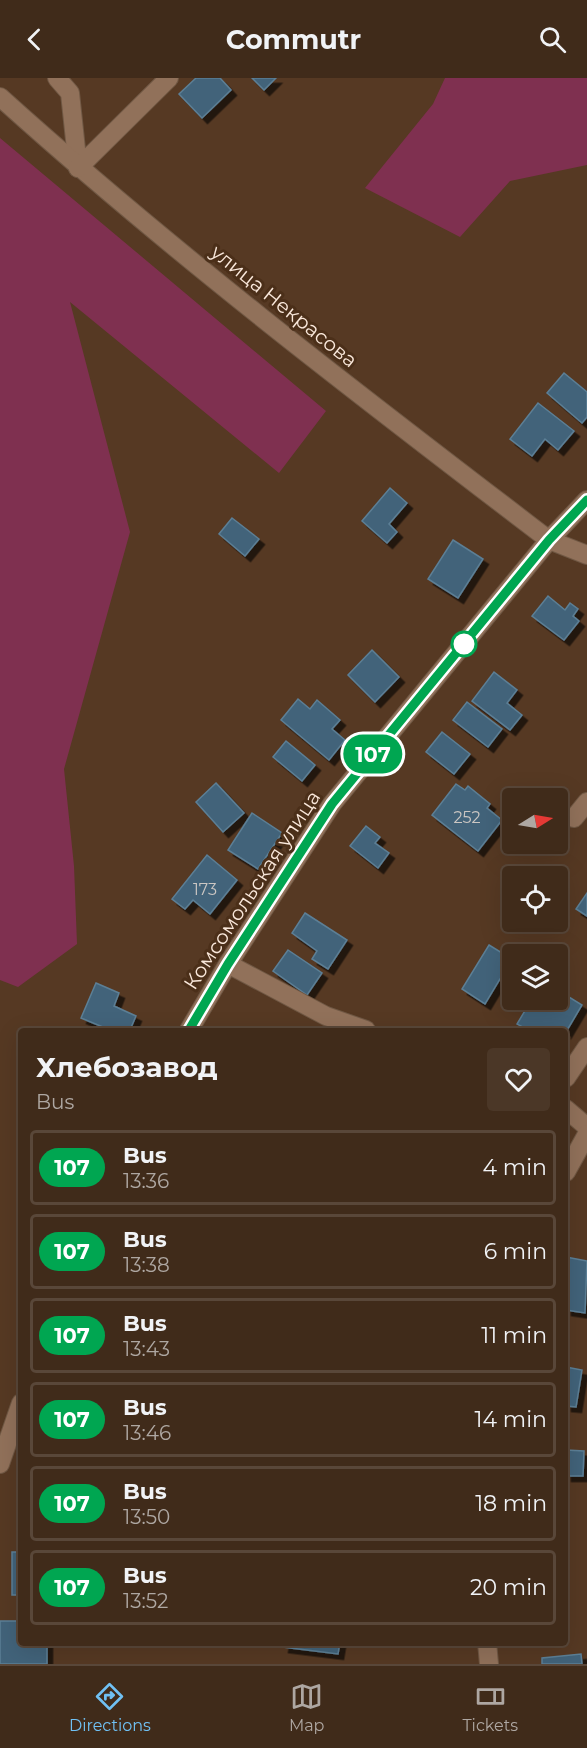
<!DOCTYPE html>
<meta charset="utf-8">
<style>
:root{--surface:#402b1a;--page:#4b3727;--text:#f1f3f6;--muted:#aea7a2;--line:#594739;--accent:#70c1f4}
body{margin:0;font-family:Montserrat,sans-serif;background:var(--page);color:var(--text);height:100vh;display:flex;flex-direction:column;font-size:22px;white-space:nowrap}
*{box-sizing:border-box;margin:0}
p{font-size:20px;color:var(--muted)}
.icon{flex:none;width:33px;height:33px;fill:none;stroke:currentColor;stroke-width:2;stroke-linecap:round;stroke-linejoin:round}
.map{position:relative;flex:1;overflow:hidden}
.side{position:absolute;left:18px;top:950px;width:550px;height:618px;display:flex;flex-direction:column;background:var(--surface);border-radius:6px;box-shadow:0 6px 24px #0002,0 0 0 2px var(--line)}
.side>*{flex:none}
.badge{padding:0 12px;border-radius:20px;font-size:21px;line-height:39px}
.needle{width:39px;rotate:79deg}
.controls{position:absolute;left:502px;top:710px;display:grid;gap:12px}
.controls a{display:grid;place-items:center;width:66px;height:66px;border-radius:6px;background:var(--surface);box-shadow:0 6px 24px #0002,0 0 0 2px var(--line);font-size:30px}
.map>.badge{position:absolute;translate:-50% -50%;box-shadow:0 0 0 3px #fff}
.round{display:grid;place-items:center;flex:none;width:63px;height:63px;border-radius:6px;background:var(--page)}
.overview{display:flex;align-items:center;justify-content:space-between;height:102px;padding:0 18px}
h1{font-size:28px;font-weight:700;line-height:45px}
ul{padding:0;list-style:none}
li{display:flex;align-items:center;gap:18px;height:75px;margin:0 12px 9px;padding:0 6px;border:3px solid var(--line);border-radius:6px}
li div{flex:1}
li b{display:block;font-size:22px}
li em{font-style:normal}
li .badge{min-width:66px;font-weight:700;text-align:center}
header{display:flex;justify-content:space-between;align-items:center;height:78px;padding:0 18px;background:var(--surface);font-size:27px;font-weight:700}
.tabs{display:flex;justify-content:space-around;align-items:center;height:84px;border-top:2px solid var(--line);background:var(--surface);font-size:16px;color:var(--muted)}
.tabs a{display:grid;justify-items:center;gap:3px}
.tabs .on{color:var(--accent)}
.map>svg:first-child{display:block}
.green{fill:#7f3050}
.building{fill:#42647a;stroke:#5c7f96;stroke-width:1.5;filter:url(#shadow)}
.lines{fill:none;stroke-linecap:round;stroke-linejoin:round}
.minor-casing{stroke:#705844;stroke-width:20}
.minor{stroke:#91715a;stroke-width:18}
.line-casing{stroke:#fff;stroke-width:14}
.line{stroke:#00a651;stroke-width:9}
.stop-dot{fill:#fff;stroke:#00a651;stroke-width:3}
.labels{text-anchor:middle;stroke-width:6;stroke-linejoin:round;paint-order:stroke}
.number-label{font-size:16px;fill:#ccc7c3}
.street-label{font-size:20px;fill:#fae8db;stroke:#4b2f19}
</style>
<header><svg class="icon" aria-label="back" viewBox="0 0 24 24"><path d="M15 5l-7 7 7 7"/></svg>Commutr<svg class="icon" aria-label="search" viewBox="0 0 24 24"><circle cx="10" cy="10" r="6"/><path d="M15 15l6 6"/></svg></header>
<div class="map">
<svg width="587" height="1586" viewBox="0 0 587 1586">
<defs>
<filter id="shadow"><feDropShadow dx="5.5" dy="5.5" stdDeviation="0" flood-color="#0009"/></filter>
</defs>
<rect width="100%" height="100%" fill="#563923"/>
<g class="green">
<path d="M445 0H587V87L510 103 460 159 365 110 433 26Z"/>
<path d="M0 60 326 333 279 395 70 224 130 454 64 691 74 788 77 866 18 909 0 902Z"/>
</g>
<g class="building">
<path d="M196 0H220L231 12 202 40 179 16Z"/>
<path d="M252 0H276L264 12Z"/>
<path d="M564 295 587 314V339L582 345 547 315Z"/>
<path d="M538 325 574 353 558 372 545 361 532 378 510 361Z"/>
<path d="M390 410 407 425 389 446 397 454 387 465 362 443Z"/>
<path d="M232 440 259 461 245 478 219 456Z"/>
<path d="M453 462 483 481 458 520 428 501Z"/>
<path d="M548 518 565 532 570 525 578 531 573 538 579 543 564 562 532 538Z"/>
<path d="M372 572 399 599 375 624 348 597Z"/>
<path d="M494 594 517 612 507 625 522 637 510 652 472 623Z"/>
<path d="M298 621 310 631 317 622 340 642 332 651 345 662 329 682 281 642Z"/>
<path d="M467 624 502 651 488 669 453 642Z"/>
<path d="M442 654 470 676 454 696 426 674Z"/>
<path d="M286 663 315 687 302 703 273 679Z"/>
<path d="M216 705 244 735 223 754 196 724Z"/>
<path d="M456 706 465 712 468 708 490 726 487 730 502 742 478 773 432 737Z"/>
<path d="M252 735 282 755 258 791 228 772Z"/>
<path d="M366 748 380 759 375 765 389 775 378 790 350 768Z"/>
<path d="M207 777 237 802 210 836 193 822 185 831 172 821Z"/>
<path d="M587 815V838L576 831Z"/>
<path d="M305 835 347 862 328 891 312 881 317 873 292 855Z"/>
<path d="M489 867 512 881 485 926 462 911Z"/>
<path d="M288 872 322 895 307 917 273 893Z"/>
<path d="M96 905 119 915 114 928 136 938 130 952H110L81 940Z"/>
<path d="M564 916 582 927 566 954V952H528L517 946 532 921H550L558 926Z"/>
<path d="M566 1179 587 1183 585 1235 566 1232Z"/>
<path d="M566 1289 582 1292 576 1329 566 1328Z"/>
<path d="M566 1372 584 1373 583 1398H566Z"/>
<rect x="12" y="1474" width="9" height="43"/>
<path d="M0 1543H21V1564H47V1586H0Z"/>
<path d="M284 1564H340L338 1576 283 1569Z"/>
<path d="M581 1576 582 1586H542V1580Z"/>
</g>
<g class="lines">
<defs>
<g id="minor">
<path d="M57 0 70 15 78 90"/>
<path d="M0 19C175 177 362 319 549 462L587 477"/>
<path d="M78 90 169 0"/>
<path d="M574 740 587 724"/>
<path d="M228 886 326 938 366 952"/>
<path d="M189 952 228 886 332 726 549 462 587 422"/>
<path d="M566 1000 587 969"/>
<path d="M566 1031 587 1049"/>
<path d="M566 1094 587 1056"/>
<path d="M0 1386 21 1325"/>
<path d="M487 1564 489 1586"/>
</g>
</defs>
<use href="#minor" class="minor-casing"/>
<use href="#minor" class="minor"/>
</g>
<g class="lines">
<defs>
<path id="line" d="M189 952 228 886 332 726 549 462 587 422"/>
</defs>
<use href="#line" class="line-casing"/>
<use href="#line" class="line"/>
</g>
<circle class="stop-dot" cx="464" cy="566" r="12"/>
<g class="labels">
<g class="number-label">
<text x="467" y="745">252</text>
<text x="205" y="817">173</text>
</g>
<g class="street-label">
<text transform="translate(284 228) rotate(39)" y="7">улица Некрасова</text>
<text transform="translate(252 812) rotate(-57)" y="7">Комсомольская улица</text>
</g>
</g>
</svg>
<div class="controls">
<a><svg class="needle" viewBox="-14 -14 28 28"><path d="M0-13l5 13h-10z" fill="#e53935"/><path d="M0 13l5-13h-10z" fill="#aea7a2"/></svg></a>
<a><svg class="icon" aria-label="locate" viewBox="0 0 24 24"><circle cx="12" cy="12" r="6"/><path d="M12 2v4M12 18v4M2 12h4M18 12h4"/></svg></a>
<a><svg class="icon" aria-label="layers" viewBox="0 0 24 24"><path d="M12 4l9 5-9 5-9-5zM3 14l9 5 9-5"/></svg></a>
</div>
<b class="badge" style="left:373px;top:676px;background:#00a651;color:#fff">107</b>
<section class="side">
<div class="overview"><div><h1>Хлебозавод</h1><p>Bus</p></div><a class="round"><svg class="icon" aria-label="heart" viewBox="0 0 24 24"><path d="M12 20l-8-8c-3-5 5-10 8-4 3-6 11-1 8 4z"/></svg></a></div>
<ul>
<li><span class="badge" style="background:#00a651;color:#fff">107</span><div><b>Bus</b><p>13:36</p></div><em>4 min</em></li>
<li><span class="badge" style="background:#00a651;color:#fff">107</span><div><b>Bus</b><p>13:38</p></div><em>6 min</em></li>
<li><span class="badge" style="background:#00a651;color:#fff">107</span><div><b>Bus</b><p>13:43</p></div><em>11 min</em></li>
<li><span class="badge" style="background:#00a651;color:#fff">107</span><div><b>Bus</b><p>13:46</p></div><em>14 min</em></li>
<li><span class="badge" style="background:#00a651;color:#fff">107</span><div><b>Bus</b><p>13:50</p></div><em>18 min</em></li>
<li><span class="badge" style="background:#00a651;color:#fff">107</span><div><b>Bus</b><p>13:52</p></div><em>20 min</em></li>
</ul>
</section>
</div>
<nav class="tabs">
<a class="on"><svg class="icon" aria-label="directions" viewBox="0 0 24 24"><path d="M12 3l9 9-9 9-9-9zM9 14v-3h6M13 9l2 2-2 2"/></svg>Directions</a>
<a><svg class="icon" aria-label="map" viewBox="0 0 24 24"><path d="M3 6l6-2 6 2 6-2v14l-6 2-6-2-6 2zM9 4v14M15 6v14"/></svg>Map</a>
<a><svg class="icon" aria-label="tickets" viewBox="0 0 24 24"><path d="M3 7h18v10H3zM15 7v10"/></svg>Tickets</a>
</nav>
